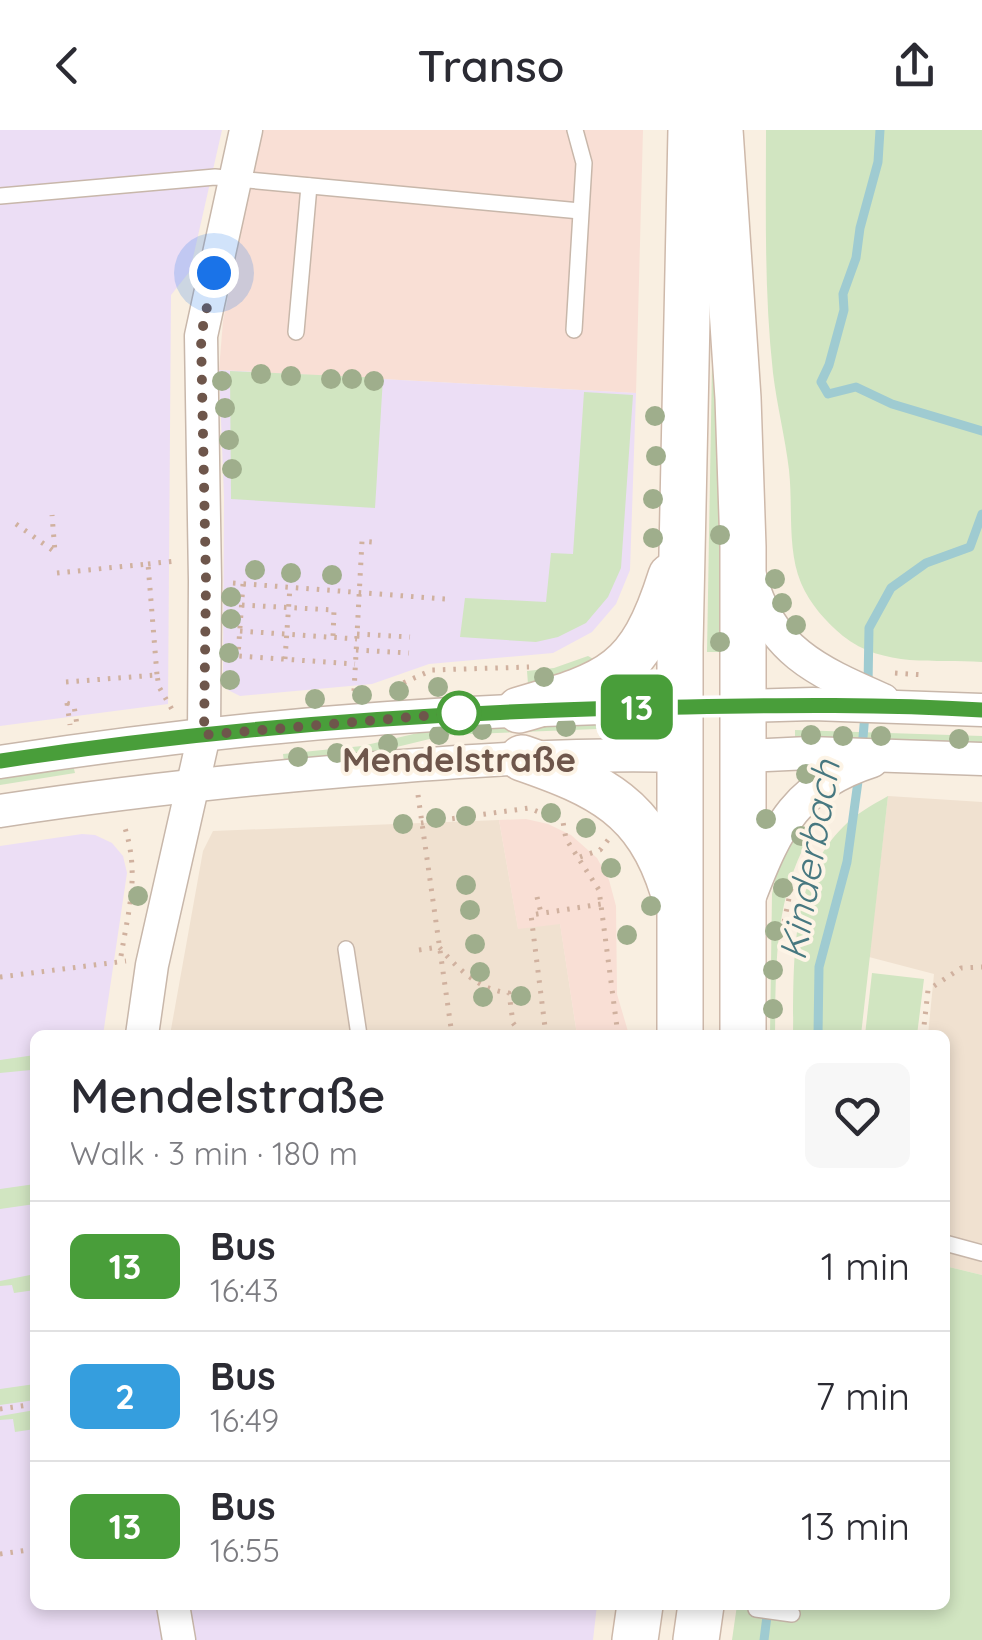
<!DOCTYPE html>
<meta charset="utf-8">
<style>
:root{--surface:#fff;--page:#f7f7f7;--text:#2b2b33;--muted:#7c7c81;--line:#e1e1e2}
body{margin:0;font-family:Quicksand,sans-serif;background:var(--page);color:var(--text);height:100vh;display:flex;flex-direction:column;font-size:38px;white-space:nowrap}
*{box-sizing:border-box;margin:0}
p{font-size:32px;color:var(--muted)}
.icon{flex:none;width:55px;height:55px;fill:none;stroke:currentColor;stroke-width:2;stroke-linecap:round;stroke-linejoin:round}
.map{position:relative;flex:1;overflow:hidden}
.side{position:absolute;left:30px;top:900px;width:920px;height:580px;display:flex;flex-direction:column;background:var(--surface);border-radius:15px;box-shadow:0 5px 15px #0003}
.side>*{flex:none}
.badge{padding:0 20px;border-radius:15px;font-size:35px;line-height:65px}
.you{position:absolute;width:50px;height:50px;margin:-25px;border:8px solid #fff;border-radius:50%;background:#1a73e8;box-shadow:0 0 0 15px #1a73e833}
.map>.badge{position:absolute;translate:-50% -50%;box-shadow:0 0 0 5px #fff}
.round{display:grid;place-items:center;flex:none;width:105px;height:105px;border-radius:15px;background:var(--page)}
.overview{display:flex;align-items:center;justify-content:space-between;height:170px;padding:0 40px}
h1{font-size:48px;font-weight:600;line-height:75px}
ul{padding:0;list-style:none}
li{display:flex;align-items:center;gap:30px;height:130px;padding:0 40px;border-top:2px solid var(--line)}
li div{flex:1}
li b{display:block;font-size:38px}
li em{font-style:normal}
li .badge{min-width:110px;font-weight:700;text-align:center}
header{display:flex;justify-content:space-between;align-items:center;height:130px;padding:0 40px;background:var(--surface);font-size:45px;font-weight:600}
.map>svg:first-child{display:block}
.residential{fill:#f0e1d0}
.commercial{fill:#f9dfd5}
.education{fill:#ecdef5}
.green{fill:#d1e5c1}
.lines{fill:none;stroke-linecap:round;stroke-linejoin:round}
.stream{stroke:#9fcbd1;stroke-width:9}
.service-casing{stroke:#c8b7aa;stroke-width:18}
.minor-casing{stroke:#c8b7aa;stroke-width:35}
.secondary-casing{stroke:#ceb9aa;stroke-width:48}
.path{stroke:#d0b19f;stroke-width:5;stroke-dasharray:2.5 8;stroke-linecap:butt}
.service{stroke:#fff;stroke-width:15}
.minor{stroke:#fff;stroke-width:32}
.secondary{stroke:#fff;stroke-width:45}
.tree{fill:#9fae8c}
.line-casing{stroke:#fff;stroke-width:22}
.line{stroke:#499e3a;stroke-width:15}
.walk{stroke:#6e564b;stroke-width:10;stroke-dasharray:0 18}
.stop-dot{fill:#fff;stroke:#499e3a;stroke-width:5}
.labels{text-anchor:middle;stroke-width:8;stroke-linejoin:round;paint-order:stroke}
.stop-label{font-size:35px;font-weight:bold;fill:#6e564b;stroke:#fdf4e6}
.water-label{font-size:38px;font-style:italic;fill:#477880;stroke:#fdf4e6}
</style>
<header><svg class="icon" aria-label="back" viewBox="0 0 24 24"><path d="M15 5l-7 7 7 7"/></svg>Transo<svg class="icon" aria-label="share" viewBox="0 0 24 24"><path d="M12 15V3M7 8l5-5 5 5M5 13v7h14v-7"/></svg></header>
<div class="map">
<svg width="982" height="1510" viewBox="0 0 982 1510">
<rect width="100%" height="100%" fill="#f9efe1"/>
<g class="residential">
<path d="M888 666 982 672V1145L945 1136V905H928L934 844 869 827Z"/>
<path d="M499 690 518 798 560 793 577 905H170L203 721 213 701Z"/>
</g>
<g class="commercial">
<path d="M262 0H643L636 263 219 240 223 191Z"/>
<path d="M526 689 548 694 571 705 597 728 609 750 616 776 617 864 629 905H577L560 794 518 799 499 690Z"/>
</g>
<g class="education">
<path d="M0 0H222L190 141 171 165 168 574 0 596Z"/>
<path d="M219 240 636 263 630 440 616 474 592 502 553 523 429 534 372 554 240 566 228 560 223 544 224 367Z"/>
<path d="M82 704 95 705 112 713 123 726 127 743 103 905H35V1475H597L593 1510H0V716Z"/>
</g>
<g class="green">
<path d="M766 0H982V532C935 529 883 538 843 506 826 492 810 474 801 453 787 419 793 376 789 340 785 307 777 276 773 243 764 162 766 81 766 0Z"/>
<path d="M712 233H725L731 522H707Z"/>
<path d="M230 241 383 248 375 378 231 369Z"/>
<path d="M584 262 633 265 621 438 608 467 586 493 558 507 536 512 460 507 465 468 546 472 551 423 573 424Z"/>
<path d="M588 526 602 534 561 551 528 554 527 541 554 538Z"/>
<path d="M623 589V598L446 605 368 624 284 632 283 624 362 616 435 599Z"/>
<path d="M795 600 982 606V615L795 609Z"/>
<path d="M73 635 75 643 0 655V645Z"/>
<path d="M888 666 861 905H793C794 835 789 751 843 697 856 684 872 675 888 666Z"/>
<path d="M796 701 808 709C774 771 776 837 775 905H770L772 764 778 736Z"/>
<path d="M872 843 924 849 917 905H865Z"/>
<path d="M35 925V973H32L31 940 0 943V930Z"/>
<path d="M35 1054V1074L0 1079V1059Z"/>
<path d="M945 1136 982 1145V1510H732L737 1475H945Z"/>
<path d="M35 1144V1160L14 1163 12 1155 0 1156V1151Z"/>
<path d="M35 1254V1270L0 1275V1259Z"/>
<path d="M35 1280V1299L15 1302 13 1289 0 1290V1286Z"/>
</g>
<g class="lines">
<g class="stream">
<path d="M880 0 878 32 860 98 856 128 843 164 844 180 829 235 821 252 828 264 856 257 892 274 982 301"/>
<path d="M868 554 869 498 891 458 926 433 970 417 982 384"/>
<path d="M862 619 865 584"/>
<path d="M818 905 819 837 847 732 859 644"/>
<path d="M764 1510 768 1478"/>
</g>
<defs>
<g id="service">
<path d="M0 66 215 47 580 81"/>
<path d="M574 200 584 33 575 0"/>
<path d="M296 202 309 56"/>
<path d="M346 819 359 905"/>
<path d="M945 1113 982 1123"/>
<path d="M756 1479 792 1484"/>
</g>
<g id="minor">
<path d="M750 446C770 521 817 541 883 570"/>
<path d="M744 576 813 574 982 580"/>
<path d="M744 626 809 623 982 629"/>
<path d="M0 632C225 597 453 578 680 577"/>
<path d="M0 681C117 663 236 650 354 640 462 631 572 623 680 626"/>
<path d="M750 766C777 696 797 655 872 631"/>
<path d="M142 905 152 835 204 605 205 451 201 206 246 0"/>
<path d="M173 1475 179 1510"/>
</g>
<g id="secondary">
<path d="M720 0 738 268 743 417V905"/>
<path d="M519 580C612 553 640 544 671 446"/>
<path d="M522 628C600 655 647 677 673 761"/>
<path d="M680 905V517L691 0"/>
<path d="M635 1510 640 1475"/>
<path d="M696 1510 701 1475"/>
</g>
</defs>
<use href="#service" class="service-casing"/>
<use href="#minor" class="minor-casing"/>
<use href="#secondary" class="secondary-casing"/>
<g class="path">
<path d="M16 394 55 422 52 385"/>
<path d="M148 434 175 431"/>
<path d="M57 443 148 434 157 545"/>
<path d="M233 453 445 469 446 464"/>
<path d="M243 454 238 526 355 534"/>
<path d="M242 475 334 480 333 507"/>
<path d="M240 501 357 509"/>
<path d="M357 504 410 507"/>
<path d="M356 520 409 523"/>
<path d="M285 529 290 457"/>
<path d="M895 543 924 545"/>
<path d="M66 552 157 545 159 557 173 581"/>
<path d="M394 557 432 540 529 537"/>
<path d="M354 561 362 411 373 412"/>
<path d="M67 573 74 576 77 595"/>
<path d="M67 573 70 595"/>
<path d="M418 665 452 905"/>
<path d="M421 693 529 678 563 692 566 709 599 760 618 905"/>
<path d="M580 727 600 720 608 710"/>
<path d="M537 767 541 783"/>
<path d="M782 802 794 744"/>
<path d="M419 820 439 817C458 839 479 860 509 863L513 893 522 905"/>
<path d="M121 826C129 777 140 743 124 695"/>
<path d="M0 847 126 831"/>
<path d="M546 905 531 785 601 774"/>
<path d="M923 905 928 860 961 838 982 837"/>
<path d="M0 1279 35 1274"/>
<path d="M0 1424 35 1419"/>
</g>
<use href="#service" class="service"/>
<use href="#minor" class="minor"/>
<use href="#secondary" class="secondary"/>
</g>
<g class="tree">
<circle cx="261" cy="244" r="10"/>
<circle cx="291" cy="246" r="10"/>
<circle cx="331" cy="249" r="10"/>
<circle cx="352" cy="249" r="10"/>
<circle cx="222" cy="251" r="10"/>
<circle cx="374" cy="251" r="10"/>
<circle cx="225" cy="278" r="10"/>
<circle cx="655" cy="286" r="10"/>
<circle cx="229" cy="310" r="10"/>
<circle cx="656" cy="326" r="10"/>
<circle cx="232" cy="339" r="10"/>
<circle cx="653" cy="369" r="10"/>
<circle cx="720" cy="405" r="10"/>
<circle cx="653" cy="408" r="10"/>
<circle cx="255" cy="440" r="10"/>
<circle cx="291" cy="443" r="10"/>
<circle cx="332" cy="445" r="10"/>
<circle cx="775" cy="449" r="10"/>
<circle cx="231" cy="467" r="10"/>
<circle cx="782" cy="473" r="10"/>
<circle cx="231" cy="489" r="10"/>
<circle cx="796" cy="495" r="10"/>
<circle cx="720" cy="512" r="10"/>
<circle cx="229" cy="523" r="10"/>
<circle cx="544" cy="547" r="10"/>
<circle cx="230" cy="550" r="10"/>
<circle cx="438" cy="557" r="10"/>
<circle cx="399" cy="561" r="10"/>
<circle cx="362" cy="565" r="10"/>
<circle cx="315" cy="569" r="10"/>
<circle cx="566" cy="597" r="10"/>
<circle cx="482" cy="600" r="10"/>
<circle cx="439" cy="605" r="10"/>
<circle cx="811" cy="605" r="10"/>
<circle cx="843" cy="606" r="10"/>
<circle cx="881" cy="606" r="10"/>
<circle cx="959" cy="609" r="10"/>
<circle cx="388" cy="614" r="10"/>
<circle cx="337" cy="623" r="10"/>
<circle cx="298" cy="627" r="10"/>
<circle cx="806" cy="644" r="10"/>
<circle cx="551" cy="683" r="10"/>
<circle cx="466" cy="686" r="10"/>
<circle cx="436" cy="688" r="10"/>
<circle cx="766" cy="689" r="10"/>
<circle cx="403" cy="694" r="10"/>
<circle cx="586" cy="698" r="10"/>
<circle cx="801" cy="706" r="10"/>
<circle cx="611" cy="738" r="10"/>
<circle cx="466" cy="755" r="10"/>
<circle cx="783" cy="758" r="10"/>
<circle cx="138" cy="766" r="10"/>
<circle cx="651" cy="776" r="10"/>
<circle cx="470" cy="780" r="10"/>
<circle cx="775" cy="801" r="10"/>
<circle cx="627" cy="805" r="10"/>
<circle cx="475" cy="814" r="10"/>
<circle cx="773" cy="840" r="10"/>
<circle cx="480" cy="842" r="10"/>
<circle cx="521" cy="866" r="10"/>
<circle cx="483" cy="867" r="10"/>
<circle cx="773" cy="879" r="10"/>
</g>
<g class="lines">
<defs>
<path id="line" d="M0 631C228 596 457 580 687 577 785 575 883 574 982 580"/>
</defs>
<use href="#line" class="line-casing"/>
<use href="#line" class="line"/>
<path class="walk" d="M214 143 201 206 206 451 204 605 459 583"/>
</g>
<circle class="stop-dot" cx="459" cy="583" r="20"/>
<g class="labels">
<g class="stop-label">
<text x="459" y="642">Mendelstraße</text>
</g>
<g class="water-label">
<text transform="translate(810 730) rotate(-80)" y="13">Kinderbach</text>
</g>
</g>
</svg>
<div class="you" style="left:214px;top:143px"></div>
<b class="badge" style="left:637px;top:577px;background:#499e3a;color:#fff">13</b>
<section class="side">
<div class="overview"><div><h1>Mendelstraße</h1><p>Walk · 3 min · 180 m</p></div><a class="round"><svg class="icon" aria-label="heart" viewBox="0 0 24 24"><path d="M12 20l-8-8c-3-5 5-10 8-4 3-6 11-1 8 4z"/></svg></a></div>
<ul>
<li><span class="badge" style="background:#499e3a;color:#fff">13</span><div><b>Bus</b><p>16:43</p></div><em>1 min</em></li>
<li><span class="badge" style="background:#359ede;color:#fff">2</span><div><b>Bus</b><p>16:49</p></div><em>7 min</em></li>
<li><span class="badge" style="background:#499e3a;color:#fff">13</span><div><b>Bus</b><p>16:55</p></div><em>13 min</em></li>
</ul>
</section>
</div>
